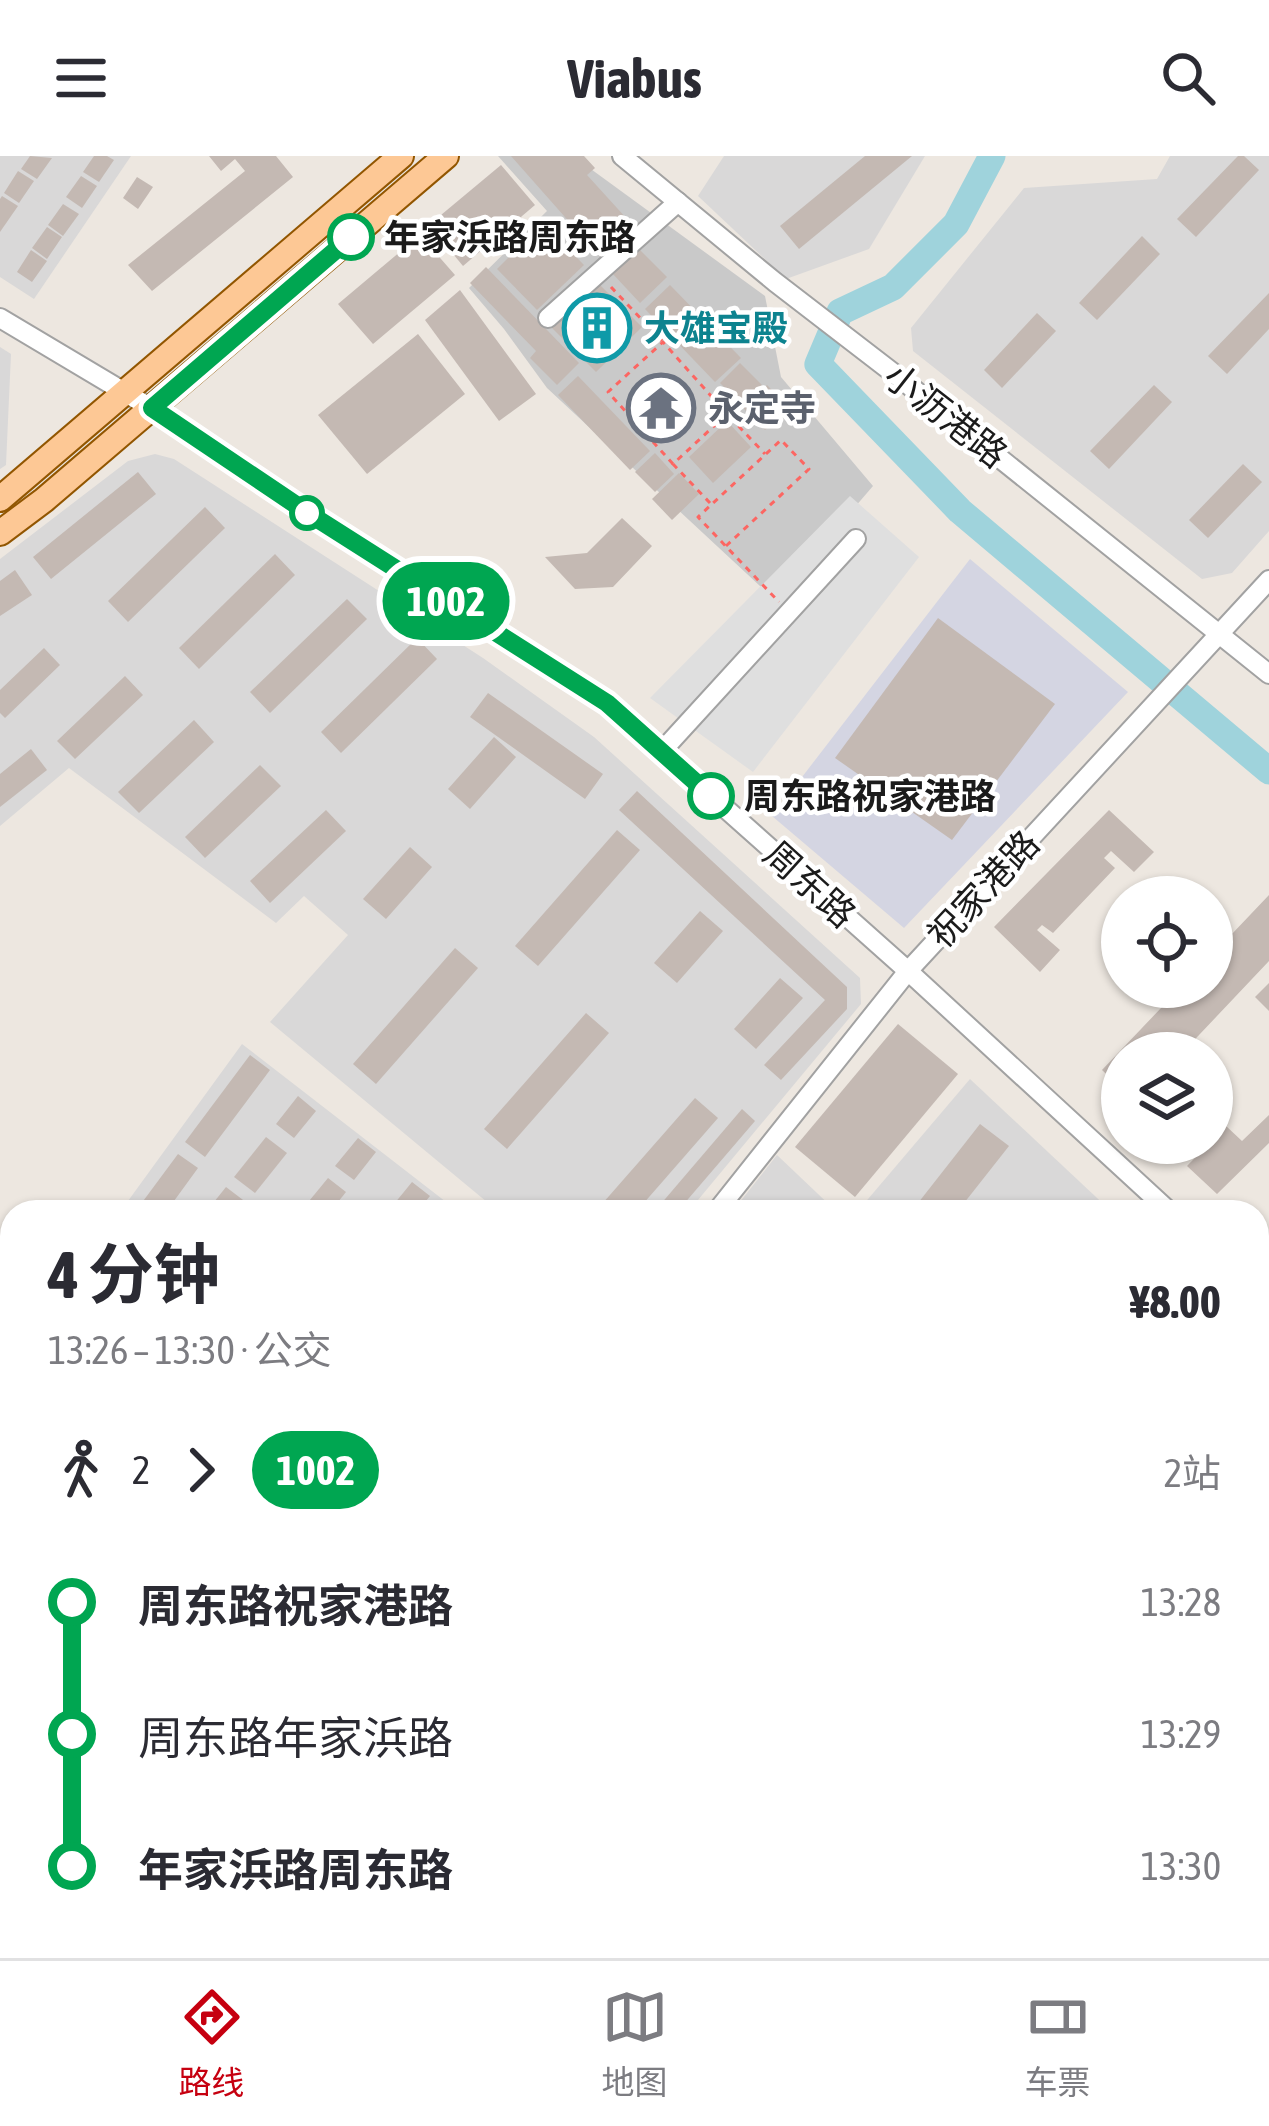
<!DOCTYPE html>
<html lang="zh">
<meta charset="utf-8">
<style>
:root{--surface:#fff;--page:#f2f2f3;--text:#2b2b33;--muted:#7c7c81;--line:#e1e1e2;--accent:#c60010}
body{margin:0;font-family:"Asap Condensed","Noto Sans SC",sans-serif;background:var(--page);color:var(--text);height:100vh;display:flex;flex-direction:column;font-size:45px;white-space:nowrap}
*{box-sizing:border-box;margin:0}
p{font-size:39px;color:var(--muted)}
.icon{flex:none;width:66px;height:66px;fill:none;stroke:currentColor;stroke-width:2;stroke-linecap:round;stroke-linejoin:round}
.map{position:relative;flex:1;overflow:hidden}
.side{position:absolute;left:0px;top:1044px;width:1269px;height:759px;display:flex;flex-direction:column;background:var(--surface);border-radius:36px 36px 0 0;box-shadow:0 3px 9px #0004}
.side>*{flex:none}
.badge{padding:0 24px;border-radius:39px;font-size:42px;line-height:78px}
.controls{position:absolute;left:1101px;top:720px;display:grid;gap:24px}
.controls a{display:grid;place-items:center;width:132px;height:132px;border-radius:50%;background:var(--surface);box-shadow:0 3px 9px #0004;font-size:60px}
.map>.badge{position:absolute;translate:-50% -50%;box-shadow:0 0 0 6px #fff}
.legs{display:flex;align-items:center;gap:18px;height:132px;padding:0 48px;font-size:39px}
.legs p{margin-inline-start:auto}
.summary{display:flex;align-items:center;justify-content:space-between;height:204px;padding:0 48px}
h1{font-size:66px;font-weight:700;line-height:90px}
ul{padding:0 48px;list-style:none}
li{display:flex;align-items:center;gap:42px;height:132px;font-size:45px}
li i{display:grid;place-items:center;width:18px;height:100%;margin:0 15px;background:currentColor}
li i::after{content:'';width:30px;height:30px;margin:-15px;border:9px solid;border-radius:50%;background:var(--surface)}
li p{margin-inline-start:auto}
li:first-child i{background:linear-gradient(#0000 50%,currentColor 0)}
li:last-child i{background:linear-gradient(currentColor 50%,#0000 0)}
header{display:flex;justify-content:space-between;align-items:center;height:156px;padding:0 48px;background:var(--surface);font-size:54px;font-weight:700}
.dock{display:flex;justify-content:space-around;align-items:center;height:168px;border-top:3px solid var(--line);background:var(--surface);font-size:33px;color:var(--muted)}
.dock a{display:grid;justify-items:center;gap:6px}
.dock .active{color:var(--accent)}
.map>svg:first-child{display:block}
.residential{fill:#d9d8d8}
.religious{fill:#c9c9c9}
.parking{fill:#dfdfdf}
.plaza{fill:#d4d5e2}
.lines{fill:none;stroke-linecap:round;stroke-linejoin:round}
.river{stroke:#9fd3dc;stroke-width:27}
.building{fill:#c4b9b3}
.minor-casing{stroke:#a2a2a2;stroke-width:22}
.major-casing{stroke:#925600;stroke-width:28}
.path{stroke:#fc6662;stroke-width:3;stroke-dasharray:6 6;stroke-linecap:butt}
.minor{stroke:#fff;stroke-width:18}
.major{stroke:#fdc895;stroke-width:24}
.line-1-casing{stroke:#fff;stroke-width:27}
.line-1{stroke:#00a651;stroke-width:18}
.stop-1-dot{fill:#fff;stroke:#00a651;stroke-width:6}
.labels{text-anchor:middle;stroke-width:9;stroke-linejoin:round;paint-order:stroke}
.stop-label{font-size:36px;font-weight:bold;fill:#1b1b1b;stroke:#fff;text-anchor:start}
.culture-label{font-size:36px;font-weight:bold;fill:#0d838f;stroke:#fff;text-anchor:start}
.worship-label{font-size:36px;font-weight:bold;fill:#5b616d;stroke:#fff;text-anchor:start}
.street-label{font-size:36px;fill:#1b1b1b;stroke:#fff}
</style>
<header><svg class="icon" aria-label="menu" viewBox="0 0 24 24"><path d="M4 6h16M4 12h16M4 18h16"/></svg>Viabus<svg class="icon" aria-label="search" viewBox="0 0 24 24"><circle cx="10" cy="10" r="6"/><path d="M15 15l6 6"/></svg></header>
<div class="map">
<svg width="1269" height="1802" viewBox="0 0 1269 1802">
<rect width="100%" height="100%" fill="#ede7e0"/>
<g class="residential">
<path d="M0 0H131L34 143 0 121Z"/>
<path d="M724 0H925L869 93 786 123 698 40Z"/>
<path d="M1170 0H1269V375L1232 417 1202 423 913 195 911 172 1024 32 1157 23Z"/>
<path d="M0 191 11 198 6 309 0 313Z"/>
<path d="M155 298 174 303 483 502 594 581 860 822 861 848 688 1056H499L270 866 348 779 304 740 276 767 69 612 0 670V403L128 305Z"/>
<path d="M242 888 459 1056H120Z"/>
<path d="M970 923 1112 1056H857Z"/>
<path d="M777 999 837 1056H732Z"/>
<path d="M1257 1192 1269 1203V1639L1257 1654Z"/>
<path d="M0 1693 12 1701V1791H142L158 1802H0Z"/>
<path d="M710 1791H1147L1139 1802H702Z"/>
</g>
<path class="religious" d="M498 0H573L765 140 781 221 873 330 775 444 547 232 504 173 469 132 547 55Z"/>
<path class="parking" d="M850 340 919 401 753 616 650 542Z"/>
<path class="plaza" d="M970 403 1128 536 904 772 772 660Z"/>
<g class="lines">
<path class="river" d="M992 0 956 68 893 131 840 156 818 208 960 355 1269 615"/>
</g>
<g class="building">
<path d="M30 0 52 2 37 23 21 13Z"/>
<path d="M94 0H107L114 4 99 26 83 16Z"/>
<path d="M209 0H276L293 21 152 135 128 109 245 15 235 3 221 15Z"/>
<path d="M511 0H584L595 12 587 19 637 74 603 104Z"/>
<path d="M865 0H912L799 93 780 70Z"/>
<path d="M1238 0H1244L1259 14 1196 81 1177 63Z"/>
<path d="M501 9 535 49 463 110 429 69Z"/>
<path d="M18 15 34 25 19 47 4 37Z"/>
<path d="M81 20 97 30 82 52 66 41Z"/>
<path d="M137 21 153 31 138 53 123 42Z"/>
<path d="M2 40 18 50 0 76V43Z"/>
<path d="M63 48 79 58 63 80 48 69Z"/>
<path d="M543 67 584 109 537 154 497 113Z"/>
<path d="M47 71 62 81 47 103 32 92Z"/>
<path d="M420 79 455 119 373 188 338 148Z"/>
<path d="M1142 80 1160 98 1097 164 1079 147Z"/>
<path d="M638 92 667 121 640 147 612 117Z"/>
<path d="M31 94 47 105 32 126 17 116Z"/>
<path d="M486 111 579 207 557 229 530 202 536 195 470 127Z"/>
<path d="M598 127 642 171 596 216 552 172Z"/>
<path d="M670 129 741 202 715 226 645 153Z"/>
<path d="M460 134 536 238 499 265 425 164Z"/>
<path d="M1269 137V173L1227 218 1208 200Z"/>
<path d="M1037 157 1056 175 1002 232 984 214Z"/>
<path d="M418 178 465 238 367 318 318 259Z"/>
<path d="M740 207 762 229 742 249 720 227Z"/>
<path d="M578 220 650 295 630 314 558 239Z"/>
<path d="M767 229 788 251 765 274 743 252Z"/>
<path d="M1154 229 1172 246 1109 313 1090 295Z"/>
<path d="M727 265 751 291 713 327 689 301Z"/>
<path d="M655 297 674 318 655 336 635 316Z"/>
<path d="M1243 308 1262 326 1208 382 1189 364Z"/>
<path d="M138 316 156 338 51 423 33 401Z"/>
<path d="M679 317 699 338 672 364 652 343Z"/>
<path d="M205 351 225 372 128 466 108 445Z"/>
<path d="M622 362 652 390 613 431 575 433 545 401 587 397Z"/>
<path d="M275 398 295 419 199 513 179 492Z"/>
<path d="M15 414 32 439 0 460V425Z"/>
<path d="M347 443 367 463 270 557 250 536Z"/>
<path d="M938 462 1055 548 952 684 835 602Z"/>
<path d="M417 482 437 503 341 597 321 576Z"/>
<path d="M44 492 60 509 5 562 0 557V534Z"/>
<path d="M125 520 143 539 75 603 57 585Z"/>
<path d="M488 537 603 618 585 643 470 561Z"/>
<path d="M194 564 214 586 139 657 118 636Z"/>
<path d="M494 581 516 601 470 653 448 633Z"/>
<path d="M31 593 47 614 0 651V618Z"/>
<path d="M260 609 281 630 205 702 185 681Z"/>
<path d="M637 635 847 831V853L781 924 764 909 825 844 619 654Z"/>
<path d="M326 654 346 675 270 747 250 725Z"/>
<path d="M1109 654 1154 696 1134 716 1111 695 1104 702 1115 712 1053 777 1042 769 1037 774 1060 794 1040 816 994 771Z"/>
<path d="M617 674 640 694 538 810 515 790Z"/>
<path d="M410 691 432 711 386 763 363 743Z"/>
<path d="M1269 739V805L1182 897H1122V933L1102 914 1181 831H1212V799Z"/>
<path d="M700 755 723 775 677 827 654 807Z"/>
<path d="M455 792 478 812 376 928 353 908Z"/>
<path d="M780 822 803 842 756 893 734 873Z"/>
<path d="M1269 827V855L1255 841Z"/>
<path d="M586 857 609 877 507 993 484 973Z"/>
<path d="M898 868 958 918 855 1041 795 991Z"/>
<path d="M250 899 270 914 205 1001 185 986Z"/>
<path d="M298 940 316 955 294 982 276 968Z"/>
<path d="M695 942 718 962 636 1056H595Z"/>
<path d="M742 953 755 965 677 1056H654Z"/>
<path d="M1269 959V987L1217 1038 1187 1010 1226 970 1242 985Z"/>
<path d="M980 968 1009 990 957 1056H911Z"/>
<path d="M266 981 287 997 255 1037 234 1021Z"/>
<path d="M358 982 376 996 354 1024 335 1010Z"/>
<path d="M178 998 198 1012 166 1056H135Z"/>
<path d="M328 1022 346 1036 330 1056H313L305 1050Z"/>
<path d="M412 1026 430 1040 417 1056H393L390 1053Z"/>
<path d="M226 1031 247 1047 240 1056H206Z"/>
<path d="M1269 1259V1313L1262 1321 1257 1317V1274Z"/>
<path d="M1269 1388V1423L1257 1414V1404Z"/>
<path d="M12 1423V1471L0 1486V1438Z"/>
<path d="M1269 1512V1557L1257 1572V1527Z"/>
<path d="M1269 1580V1630L1257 1621V1595Z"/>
<path d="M635 1791H658L661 1793 655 1802H631L629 1800Z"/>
<path d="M745 1791H784L776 1802H738Z"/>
<path d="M833 1791H872L864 1802H826Z"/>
<path d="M929 1791H973L963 1802H932L925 1795Z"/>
<path d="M1035 1791H1081L1070 1802H1025Z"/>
<path d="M1104 1791H1143L1134 1802H1095Z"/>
</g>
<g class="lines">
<defs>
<g id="minor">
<path d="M622 0 775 126 901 223 1269 518"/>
<path d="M0 162 151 252 308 357 607 547 908 815 1170 1056"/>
<path d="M548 162 678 46"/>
<path d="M662 595 856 383"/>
<path d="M716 1056 908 815 1269 424"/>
<path d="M1257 1138 1269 1149"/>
<path d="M0 1636 12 1644"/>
<path d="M1257 1719 1269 1704"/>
<path d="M209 1791 224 1802"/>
<path d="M244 1802 252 1791"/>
<path d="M1190 1802 1199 1791"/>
</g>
<g id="major">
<path d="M0 343 401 0"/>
<path d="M0 377 44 344 446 0"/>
</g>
</defs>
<use href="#minor" class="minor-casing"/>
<use href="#major" class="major-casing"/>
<g class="path">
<path d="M611 131 662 185"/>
<path d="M673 308 608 236 663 186 727 258"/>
<path d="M710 347 673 308 727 258 765 298"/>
<path d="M726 390 809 313 781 284 698 361 779 446"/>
</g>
<use href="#minor" class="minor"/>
<use href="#major" class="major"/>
</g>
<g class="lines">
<defs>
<path id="line-1" d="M351 81 152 252 308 357 607 547 711 640"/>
</defs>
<use href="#line-1" class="line-1-casing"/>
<use href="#line-1" class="line-1"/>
</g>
<defs>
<symbol id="building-ring" viewBox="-11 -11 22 22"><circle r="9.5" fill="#fff" stroke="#0f9aa8" stroke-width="1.5"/><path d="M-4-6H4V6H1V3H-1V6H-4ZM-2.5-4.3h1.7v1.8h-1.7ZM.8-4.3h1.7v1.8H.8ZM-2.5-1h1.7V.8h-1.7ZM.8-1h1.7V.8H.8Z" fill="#0f9aa8"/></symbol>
<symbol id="temple-ring" viewBox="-11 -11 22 22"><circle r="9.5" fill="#fff" stroke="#6b7280" stroke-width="1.5"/><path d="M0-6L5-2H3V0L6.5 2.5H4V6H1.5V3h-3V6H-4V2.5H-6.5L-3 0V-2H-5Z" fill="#6b7280"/></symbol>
</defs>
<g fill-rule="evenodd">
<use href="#building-ring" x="559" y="134" width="76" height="76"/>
<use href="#temple-ring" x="623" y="214" width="76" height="76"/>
</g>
<g class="stop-1-dot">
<circle cx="351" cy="81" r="21"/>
<circle cx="307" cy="357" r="15"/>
<circle cx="711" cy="640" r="21"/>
</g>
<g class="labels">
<g class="stop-label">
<text x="384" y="94">年家浜路周东路</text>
<text x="744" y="653">周东路祝家港路</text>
</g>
<g class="culture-label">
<text x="644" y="185">大雄宝殿</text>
</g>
<g class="worship-label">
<text x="708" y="265">永定寺</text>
</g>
<g class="street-label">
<text transform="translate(946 259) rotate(38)" y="13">小沥港路</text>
<text transform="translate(810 728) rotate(42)" y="13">周东路</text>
<text transform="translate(983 733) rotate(-47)" y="13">祝家港路</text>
</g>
</g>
</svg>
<div class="controls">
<a><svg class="icon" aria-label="locate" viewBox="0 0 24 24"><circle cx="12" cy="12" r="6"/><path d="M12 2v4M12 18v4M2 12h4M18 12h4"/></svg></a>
<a><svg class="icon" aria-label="layers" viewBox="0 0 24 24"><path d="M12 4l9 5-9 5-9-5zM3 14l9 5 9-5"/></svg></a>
</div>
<b class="badge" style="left:446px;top:445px;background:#00a651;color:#fff">1002</b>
<section class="side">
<div class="summary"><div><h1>4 分钟</h1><p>13:26 – 13:30 · 公交</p></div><b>¥8.00</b></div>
<div class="legs"><svg class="icon" aria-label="walk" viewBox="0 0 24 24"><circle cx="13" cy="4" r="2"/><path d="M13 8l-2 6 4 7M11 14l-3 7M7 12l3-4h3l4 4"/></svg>2<svg class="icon" aria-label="forward" viewBox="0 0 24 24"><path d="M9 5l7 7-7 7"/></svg><b class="badge" style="background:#00a651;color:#fff">1002</b><p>2站</p></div>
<ul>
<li><i style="color:#00a651"></i><b>周东路祝家港路</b><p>13:28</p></li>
<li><i style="color:#00a651"></i><span>周东路年家浜路</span><p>13:29</p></li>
<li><i style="color:#00a651"></i><b>年家浜路周东路</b><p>13:30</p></li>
</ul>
</section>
</div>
<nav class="dock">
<a class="active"><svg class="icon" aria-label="directions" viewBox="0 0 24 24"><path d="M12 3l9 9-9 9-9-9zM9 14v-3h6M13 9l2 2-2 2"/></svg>路线</a>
<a><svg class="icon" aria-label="map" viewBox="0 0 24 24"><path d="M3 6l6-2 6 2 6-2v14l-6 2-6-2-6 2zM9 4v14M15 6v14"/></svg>地图</a>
<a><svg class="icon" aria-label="tickets" viewBox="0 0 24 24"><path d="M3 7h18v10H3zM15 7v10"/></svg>车票</a>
</nav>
